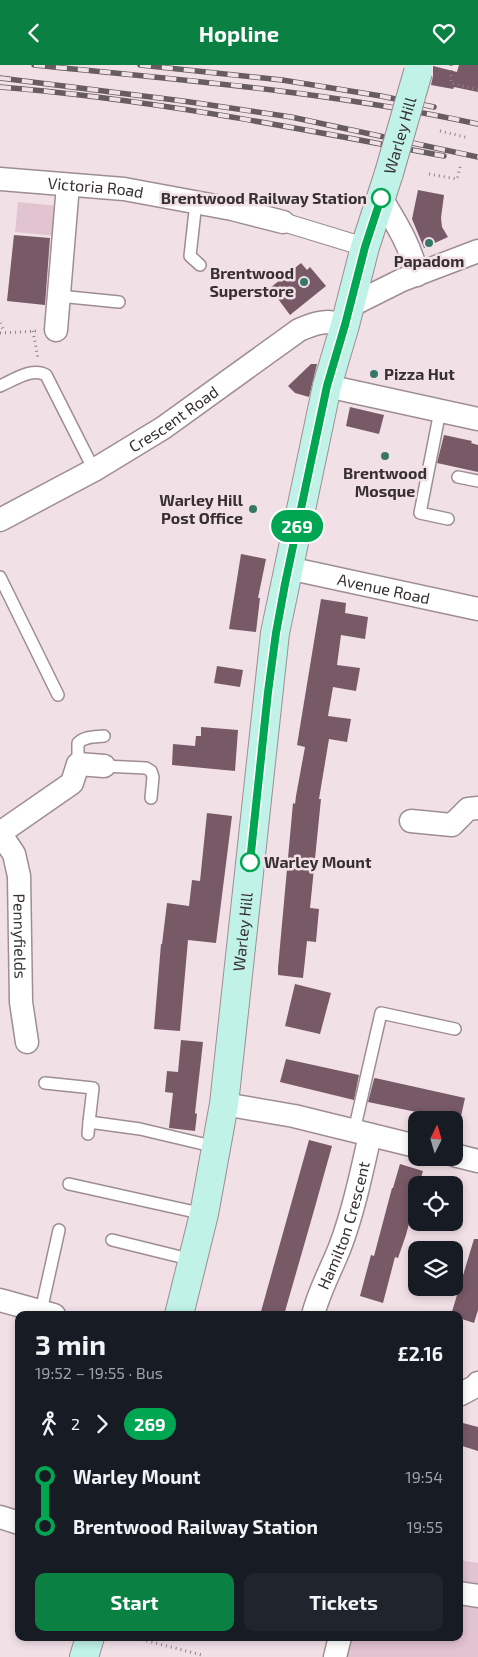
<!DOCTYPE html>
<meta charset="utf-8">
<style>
:root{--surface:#171b24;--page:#20242c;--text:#f1f3f6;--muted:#9ea1a6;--accent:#0b8043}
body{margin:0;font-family:"Exo 2",sans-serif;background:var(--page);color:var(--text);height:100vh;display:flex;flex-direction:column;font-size:19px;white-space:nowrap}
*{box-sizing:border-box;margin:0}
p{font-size:16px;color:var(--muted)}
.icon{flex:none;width:28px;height:28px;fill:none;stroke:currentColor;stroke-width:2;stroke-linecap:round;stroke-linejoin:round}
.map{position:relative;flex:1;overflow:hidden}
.details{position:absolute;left:15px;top:1246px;width:448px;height:330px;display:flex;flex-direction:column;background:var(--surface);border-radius:10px;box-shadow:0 2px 8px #0003}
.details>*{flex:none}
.badge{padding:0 10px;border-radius:16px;font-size:18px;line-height:32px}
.needle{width:32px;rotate:5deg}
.buttons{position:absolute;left:408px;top:1046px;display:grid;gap:10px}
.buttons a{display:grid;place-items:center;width:55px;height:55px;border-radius:10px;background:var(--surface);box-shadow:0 2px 8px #0003;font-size:25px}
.map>.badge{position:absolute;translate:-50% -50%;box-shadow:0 0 0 2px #fff}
.legs{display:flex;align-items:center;gap:8px;height:55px;padding:0 20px;font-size:16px}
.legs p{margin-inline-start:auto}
.headline{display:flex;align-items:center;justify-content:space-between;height:85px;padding:0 20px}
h1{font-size:28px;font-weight:700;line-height:38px}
.button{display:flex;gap:10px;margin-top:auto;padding:10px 20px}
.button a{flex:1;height:58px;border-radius:10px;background:var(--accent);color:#fff;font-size:20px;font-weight:700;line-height:58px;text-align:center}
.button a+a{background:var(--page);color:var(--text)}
ul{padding:0 20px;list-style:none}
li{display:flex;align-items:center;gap:18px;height:50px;font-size:19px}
li i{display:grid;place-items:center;width:8px;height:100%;margin:0 6px;background:currentColor}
li i::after{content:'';width:12px;height:12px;margin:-6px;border:4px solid;border-radius:50%;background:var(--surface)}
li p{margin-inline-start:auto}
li:first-child i{background:linear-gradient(#0000 50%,currentColor 0)}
li:last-child i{background:linear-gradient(currentColor 50%,#0000 0)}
header{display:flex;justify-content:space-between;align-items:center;height:65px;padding:0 20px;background:var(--accent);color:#fff;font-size:22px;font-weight:700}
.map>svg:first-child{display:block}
.green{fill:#e2c3d0}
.building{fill:#785966}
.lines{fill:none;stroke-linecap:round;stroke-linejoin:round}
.service-casing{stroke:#9e8d94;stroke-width:14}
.pedestrian-casing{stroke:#9e8d94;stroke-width:20}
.minor-casing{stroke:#9e8d94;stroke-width:25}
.secondary-casing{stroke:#9e8d94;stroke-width:30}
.path{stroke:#8f8387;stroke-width:3;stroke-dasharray:1 4;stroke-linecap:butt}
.service{stroke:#fff;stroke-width:11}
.pedestrian{stroke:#fff;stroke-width:18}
.minor{stroke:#fff;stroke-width:22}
.secondary{stroke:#c0f2e7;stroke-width:28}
.rail-casing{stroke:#675d60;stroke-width:5.5}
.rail{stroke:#f2e0e7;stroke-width:4;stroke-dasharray:11;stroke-linecap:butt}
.secondary-bridge-casing{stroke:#9e8d94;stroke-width:30;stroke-linecap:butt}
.secondary-bridge{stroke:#c0f2e7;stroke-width:28}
.line-1-casing{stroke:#fff;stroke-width:11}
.line-1{stroke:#00a651;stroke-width:8}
.stop-1-dot{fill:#fff;stroke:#00a651;stroke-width:2.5}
.poi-dot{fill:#377766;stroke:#f2e0e7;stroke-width:2}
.labels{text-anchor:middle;stroke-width:5;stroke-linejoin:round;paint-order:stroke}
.street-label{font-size:16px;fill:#373032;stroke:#f2e0e7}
.stop-label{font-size:16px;font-weight:bold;fill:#373032;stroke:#f2e0e7;text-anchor:end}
.poi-label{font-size:16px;font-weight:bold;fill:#373032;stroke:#f2e0e7}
</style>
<header><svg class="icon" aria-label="back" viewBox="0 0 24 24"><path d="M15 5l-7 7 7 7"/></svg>Hopline<svg class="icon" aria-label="heart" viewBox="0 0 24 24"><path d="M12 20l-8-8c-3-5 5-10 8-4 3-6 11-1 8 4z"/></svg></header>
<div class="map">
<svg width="478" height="1592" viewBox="0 0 478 1592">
<rect width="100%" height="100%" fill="#f2e0e7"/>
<g class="green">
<path d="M18 137 59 141 57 171 15 167Z"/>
<path d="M459 1495 478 1498V1522L459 1520Z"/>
<path d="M459 1536 478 1538V1592H344L349 1573 459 1572Z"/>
</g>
<g class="building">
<path d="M459 0H478V27L454 22 453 24 431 20 433 11V1L457 7Z"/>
<path d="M418 125 444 130 441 153 442 162 448 172 424 183 412 154Z"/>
<path d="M14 170 50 173 45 240 7 236Z"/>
<path d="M301 198 307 205 310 202 326 221 290 250 270 223Z"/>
<path d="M311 299H317L309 332 295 328 288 321Z"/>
<path d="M350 342 384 350 379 369 346 361Z"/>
<path d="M444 370 472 376 471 378 478 380V407L437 398Z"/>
<path d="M241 489 266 494 258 533H260L256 567 229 564Z"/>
<path d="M321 534 346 538 345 548 368 552 365 574 341 570 337 600 360 603 356 626 333 622 328 651 351 654 347 677 329 674 319 734H321L310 843 319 844 316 877 307 876 303 913 278 910V903L293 738 295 739 296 731 305 682 297 680Z"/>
<path d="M217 601 243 605 240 622 214 618Z"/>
<path d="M201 662 238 665 235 706 172 700 173 679 195 681 196 671H201Z"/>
<path d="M207 748 232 751 216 878 188 875 180 966 154 964 161 879H162L167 838 189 841 192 815 200 816Z"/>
<path d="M295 919 331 928 320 969 285 961Z"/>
<path d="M181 975 203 977 195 1048 197 1049 195 1066 169 1063 173 1028 165 1027 167 1006 178 1007Z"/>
<path d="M286 994 359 1010 354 1035 280 1017Z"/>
<path d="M375 1013 465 1033 460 1056 368 1037 374 1014Z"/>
<path d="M309 1075 332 1081 313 1149 284 1250H260Z"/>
<path d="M400 1099 423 1106 419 1120H416V1132L406 1170 398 1193 395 1192 383 1238 360 1231 371 1190 374 1191 392 1123H393Z"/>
<path d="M474 1174H478V1245L474 1258 459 1253V1250H451Z"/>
<path d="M459 1357 478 1362V1386L459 1380Z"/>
</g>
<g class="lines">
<defs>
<g id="service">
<path d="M196 137 190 191 200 200"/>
<path d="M59 231 119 237"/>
<path d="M0 321C14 315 32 302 46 310L94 405"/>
<path d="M440 346 420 448 448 454"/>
<path d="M458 412 478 416"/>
<path d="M0 512 58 630"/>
<path d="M78 699V678C85 671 95 672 104 671"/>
<path d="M104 701 146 703 151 706 153 712 151 733"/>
<path d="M45 1018 93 1023 89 1057"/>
<path d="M354 1066 381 948 455 964"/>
<path d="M88 1069 89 1057 140 1064 216 1082"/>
<path d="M69 1119 204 1149"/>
<path d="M112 1175 193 1195"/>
<path d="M41 1246 59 1165"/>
</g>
<path id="pedestrian" d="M283 157 365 182"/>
<g id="minor">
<path id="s1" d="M0 114 124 124 232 144 283 157"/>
<path d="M381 133C396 158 411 181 417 210"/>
<path d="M350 241 402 215 478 186"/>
<path d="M56 265 68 120"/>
<path d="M327 321 478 354"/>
<path id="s2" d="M0 455 94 405 163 363 299 265C315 258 328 254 345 260"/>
<path id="s3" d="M288 503 478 544"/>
<path d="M411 756 452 760 468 744 478 743"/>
<path id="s4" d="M0 768 14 789 19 811 21 937 27 977"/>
<path d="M0 768 72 718 78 699 104 701"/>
<path d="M224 1039 294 1051 416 1081"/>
<path d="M454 1090 478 1096"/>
<path d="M0 1235 54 1250"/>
<path id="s5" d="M313 1250C319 1226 331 1205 340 1182 353 1148 362 1106 370 1070"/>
<path d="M459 1330 476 1321 478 1318"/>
<path d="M0 1452 19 1458"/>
<path d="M459 1528 478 1531"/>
<path d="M335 1592 340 1572"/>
</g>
<g id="secondary">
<path id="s6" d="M179 1250 204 1149 224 1039 275 568 327 321 345 260 365 182 389 108"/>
<path d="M84 1592 90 1572"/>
</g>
</defs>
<use href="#service" class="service-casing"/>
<use href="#pedestrian" class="pedestrian-casing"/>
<use href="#minor" class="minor-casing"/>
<use href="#secondary" class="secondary-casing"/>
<g class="path">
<path d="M451 0V18L478 25"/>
<path d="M440 66 469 73"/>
<path d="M429 109 457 114 461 99"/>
<path d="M0 258 4 266"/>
<path d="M33 266 38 294"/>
<path d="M0 268 37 266"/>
<path d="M132 1572 202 1590V1592"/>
</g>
<use href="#service" class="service"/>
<use href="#pedestrian" class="pedestrian"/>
<use href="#minor" class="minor"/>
<use href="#secondary" class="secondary"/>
<defs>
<g id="rail">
<path d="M34 0C183 15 332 27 478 59"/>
<path d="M140 0 282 15 381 31 434 42"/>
<path d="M0 13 183 36 291 52 478 92"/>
<path d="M0 22C149 34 297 63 444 91"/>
</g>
</defs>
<use href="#rail" class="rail-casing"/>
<use href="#rail" class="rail"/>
<defs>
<g id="secondary-bridge">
<path id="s7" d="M389 108 418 7"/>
</g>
</defs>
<use href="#secondary-bridge" class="secondary-bridge-casing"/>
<use href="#secondary-bridge" class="secondary-bridge"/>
</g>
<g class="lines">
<defs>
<path id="line-1" d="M250 797 268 627 276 568 285 519 327 321 345 260 365 182 381 133"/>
</defs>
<use href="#line-1" class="line-1-casing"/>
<use href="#line-1" class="line-1"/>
</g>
<g class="stop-1-dot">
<circle cx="381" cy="133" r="9"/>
<circle cx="250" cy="797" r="9"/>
</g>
<g class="poi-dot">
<circle cx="429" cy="178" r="5"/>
<circle cx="304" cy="217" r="5"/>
<circle cx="374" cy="309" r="5"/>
<circle cx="385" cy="391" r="5"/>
<circle cx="253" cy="444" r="5"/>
</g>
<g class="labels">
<g class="street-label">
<text dy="6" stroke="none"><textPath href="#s7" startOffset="39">Warley Hill</textPath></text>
<text dy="6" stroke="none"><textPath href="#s1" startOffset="96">Victoria Road</textPath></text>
<text dy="6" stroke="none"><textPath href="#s2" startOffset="201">Crescent Road</textPath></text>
<text dy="6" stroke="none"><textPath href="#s3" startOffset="98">Avenue Road</textPath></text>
<text dy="6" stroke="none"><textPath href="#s6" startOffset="389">Warley Hill</textPath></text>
<text dy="6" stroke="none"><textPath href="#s4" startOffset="108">Pennyfields</textPath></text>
<text dy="6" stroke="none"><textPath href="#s5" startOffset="95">Hamilton Crescent</textPath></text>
</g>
<g class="stop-label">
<text x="367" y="139">Brentwood Railway Station</text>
<text x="264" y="803" text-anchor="start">Warley Mount</text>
</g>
<g class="poi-label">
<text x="429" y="202">Papadom</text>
<text x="294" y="214" text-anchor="end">Brentwood<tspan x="294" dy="18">Superstore</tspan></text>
<text x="384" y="315" text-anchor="start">Pizza Hut</text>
<text x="385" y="414">Brentwood<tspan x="385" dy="18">Mosque</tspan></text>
<text x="243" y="441" text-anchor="end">Warley Hill<tspan x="243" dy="18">Post Office</tspan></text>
</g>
</g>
</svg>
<div class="buttons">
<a><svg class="needle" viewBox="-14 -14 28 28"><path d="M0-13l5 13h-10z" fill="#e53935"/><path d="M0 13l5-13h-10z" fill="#9ea1a6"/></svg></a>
<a><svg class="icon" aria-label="locate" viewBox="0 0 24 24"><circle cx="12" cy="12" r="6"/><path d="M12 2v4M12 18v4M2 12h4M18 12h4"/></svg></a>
<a><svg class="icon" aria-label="layers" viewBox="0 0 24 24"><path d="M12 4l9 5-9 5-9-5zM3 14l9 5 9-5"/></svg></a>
</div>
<b class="badge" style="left:297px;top:461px;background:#00a651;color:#fff">269</b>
<section class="details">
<div class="headline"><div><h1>3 min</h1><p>19:52 – 19:55 · Bus</p></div><b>£2.16</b></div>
<div class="legs"><svg class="icon" aria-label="walk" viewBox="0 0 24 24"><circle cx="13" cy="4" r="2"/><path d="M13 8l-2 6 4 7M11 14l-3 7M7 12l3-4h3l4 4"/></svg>2<svg class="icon" aria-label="forward" viewBox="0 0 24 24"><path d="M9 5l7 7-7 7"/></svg><b class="badge" style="background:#00a651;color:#fff">269</b></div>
<ul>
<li><i style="color:#00a651"></i><b>Warley Mount</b><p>19:54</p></li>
<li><i style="color:#00a651"></i><b>Brentwood Railway Station</b><p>19:55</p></li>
</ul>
<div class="button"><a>Start</a><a>Tickets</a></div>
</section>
</div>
